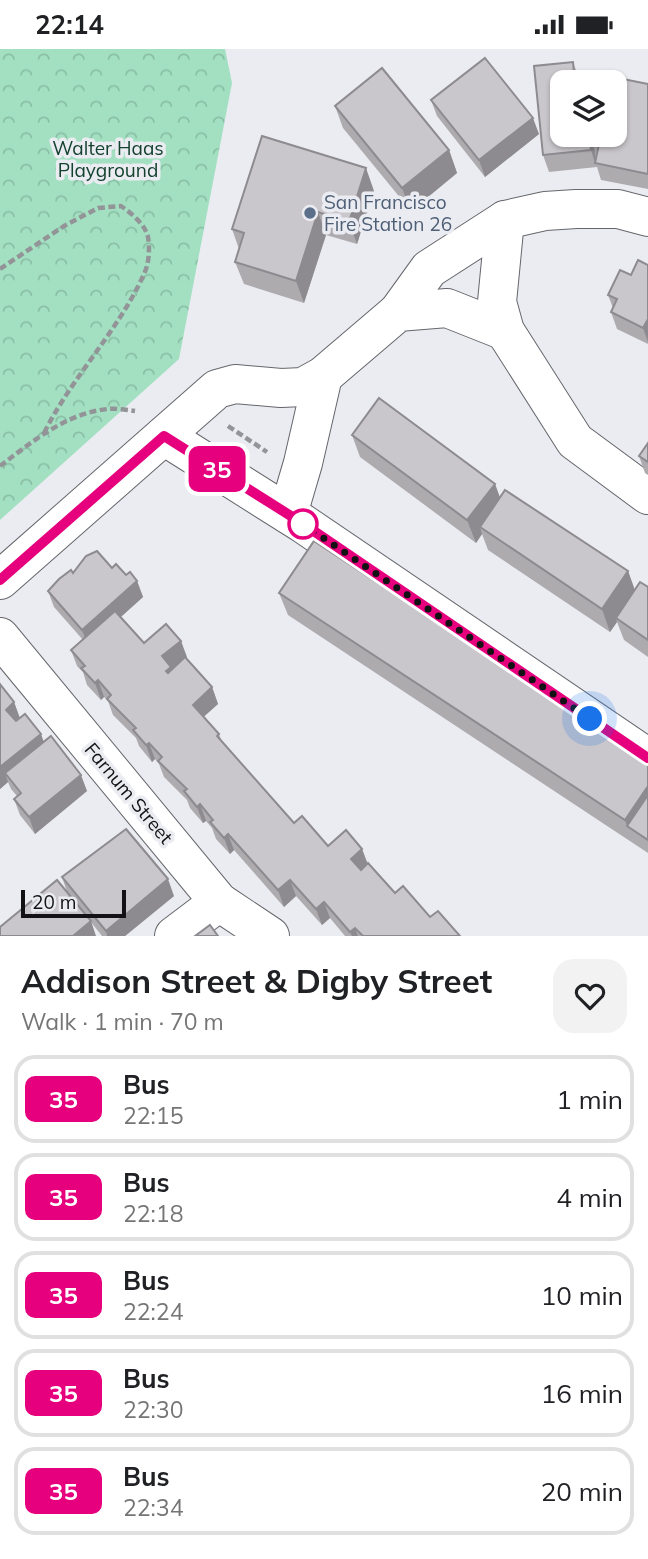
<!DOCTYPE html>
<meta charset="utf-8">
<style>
:root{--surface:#fff;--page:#f2f2f2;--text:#202124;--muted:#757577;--line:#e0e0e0}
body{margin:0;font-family:Mulish,sans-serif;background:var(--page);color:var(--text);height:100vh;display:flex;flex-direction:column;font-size:26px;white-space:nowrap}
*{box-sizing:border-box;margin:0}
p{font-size:23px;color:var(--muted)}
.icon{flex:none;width:38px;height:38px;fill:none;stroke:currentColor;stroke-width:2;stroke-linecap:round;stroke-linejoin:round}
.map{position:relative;height:887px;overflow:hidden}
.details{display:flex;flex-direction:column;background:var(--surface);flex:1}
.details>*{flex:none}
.badge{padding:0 14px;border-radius:10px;font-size:24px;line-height:46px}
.buttons{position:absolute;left:550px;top:21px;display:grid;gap:14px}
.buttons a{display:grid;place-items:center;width:77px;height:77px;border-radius:14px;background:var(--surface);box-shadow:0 2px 5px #0004;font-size:35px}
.scale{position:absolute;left:21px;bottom:18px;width:105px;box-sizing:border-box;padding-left:7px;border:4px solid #121214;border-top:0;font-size:19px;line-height:24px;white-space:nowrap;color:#121214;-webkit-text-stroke:5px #eaecf2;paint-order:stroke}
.you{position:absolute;width:35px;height:35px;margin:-18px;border:5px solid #fff;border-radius:50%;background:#1a73e8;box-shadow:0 0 0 10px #1a73e833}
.map>.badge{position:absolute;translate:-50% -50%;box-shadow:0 0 0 4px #fff}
.round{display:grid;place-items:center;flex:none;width:74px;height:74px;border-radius:21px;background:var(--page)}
.summary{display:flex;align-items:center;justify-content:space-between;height:119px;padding:0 21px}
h1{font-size:33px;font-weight:700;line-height:52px}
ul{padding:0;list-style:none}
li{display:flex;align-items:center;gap:21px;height:88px;margin:0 14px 10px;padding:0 7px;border:4px solid var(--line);border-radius:21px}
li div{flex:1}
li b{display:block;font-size:26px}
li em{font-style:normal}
li .badge{min-width:77px;font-weight:700;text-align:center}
.status{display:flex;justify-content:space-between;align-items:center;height:49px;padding:0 35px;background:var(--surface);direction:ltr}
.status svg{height:19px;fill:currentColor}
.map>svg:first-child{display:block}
.park{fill:url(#park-crowns)}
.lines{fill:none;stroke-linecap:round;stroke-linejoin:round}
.minor-casing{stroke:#66676c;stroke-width:40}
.tertiary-casing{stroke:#66676c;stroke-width:40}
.path{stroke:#939498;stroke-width:4.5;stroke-dasharray:7 3.5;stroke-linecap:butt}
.minor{stroke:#fff;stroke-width:38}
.tertiary{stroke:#fff;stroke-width:38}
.wall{fill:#aeabaf}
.shaded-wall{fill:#8d8b8f}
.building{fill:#cac7cc;stroke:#8d8b8f;stroke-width:2}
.line-casing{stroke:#fff;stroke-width:16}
.line{stroke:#e6007e;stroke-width:10}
.walk{stroke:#121214;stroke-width:7;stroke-dasharray:0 12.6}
.service-dot{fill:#5c6f8a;stroke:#eaecf2;stroke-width:2.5}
.stop-dot{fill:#fff;stroke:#e6007e;stroke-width:3.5}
.labels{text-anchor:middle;stroke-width:7;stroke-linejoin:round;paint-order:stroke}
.park-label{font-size:19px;fill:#15422f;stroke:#eaecf2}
.service-label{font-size:19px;fill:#4e5e75;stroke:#eaecf2;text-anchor:start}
.street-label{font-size:19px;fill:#121214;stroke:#eaecf2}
</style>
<div class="status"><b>22:14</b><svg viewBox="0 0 49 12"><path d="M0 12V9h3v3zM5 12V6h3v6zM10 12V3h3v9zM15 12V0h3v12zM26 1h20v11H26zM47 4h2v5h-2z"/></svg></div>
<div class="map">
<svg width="648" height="887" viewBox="0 0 648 887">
<defs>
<pattern id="park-crowns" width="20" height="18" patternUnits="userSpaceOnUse" patternTransform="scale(1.75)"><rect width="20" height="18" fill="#a2e0c1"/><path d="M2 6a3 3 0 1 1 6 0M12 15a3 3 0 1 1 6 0" fill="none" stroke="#8abfa5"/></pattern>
</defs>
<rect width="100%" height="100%" fill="#eaecf2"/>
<path class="park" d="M0 0H225L232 34 179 310 0 471Z"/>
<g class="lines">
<defs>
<g id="minor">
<path d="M505 171 497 253 505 282 575 392 648 446"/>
<path d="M398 263 429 220 505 171 545 162 576 160H618L648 168"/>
<path d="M164 387 302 474 648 709"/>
<path d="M0 588 219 853 270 887"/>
<path d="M174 887 219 853"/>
</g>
<g id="tertiary">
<path d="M288 465 303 414 323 327"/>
<path d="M0 531 217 340 235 335 281 339 303 338 323 327 398 263 447 259 505 282"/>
</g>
</defs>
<use href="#minor" class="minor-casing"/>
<use href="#tertiary" class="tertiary-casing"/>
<g class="path">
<path d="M0 220 64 177 98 159 121 157C131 164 145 175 148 188 150 200 149 215 144 225 119 281 72 328 44 384"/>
<path d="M228 377 267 403"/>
<path d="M0 417C32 393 66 364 108 360 116 359 127 361 135 362"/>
</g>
<use href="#minor" class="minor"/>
<use href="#tertiary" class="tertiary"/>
</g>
<g class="wall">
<path d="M573 13 577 24 599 22 603 33H562V86H614V33H612L613 28 648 35V140L601 131 597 118 549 123 543 106 534 17Z"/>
<path d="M431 51 539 85 485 128 437 67Z"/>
<path d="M335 57 449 101 457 124 411 162 343 79Z"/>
<path d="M374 142 357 195 326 186 304 254 244 235 235 213 239 200 232 180Z"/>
<path d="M648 216V295L617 280 611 263 613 259 608 246 631 226Z"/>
<path d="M352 386 495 435 500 449 628 522 635 541 648 538V608L624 591 617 573 610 583 488 501 482 485 476 494 360 408Z"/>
<path d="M648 394V426L645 424 639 407Z"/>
<path d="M112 519 137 532 143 548 121 568 144 594 181 592 186 609 212 638 218 655 203 668 219 685 222 693 294 774 328 797 362 800 368 815 395 844 460 887H345L330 869 322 876 296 847 284 858 234 801 230 805 216 790 212 779 206 772 203 774 190 759 187 751 164 728 159 715 155 710 152 713 139 697 136 689 113 666 108 652 104 648 101 651 87 636 83 623 77 617 71 601 83 591 54 558 48 542 73 524Z"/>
<path d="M279 544 648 712V804L288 566Z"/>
<path d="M0 635 14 653 20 669 44 693 87 742 35 785 20 766 14 750 17 747 11 740 8 733 0 740Z"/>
<path d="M62 828 174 847 125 887H102L67 843Z"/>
</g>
<g class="shaded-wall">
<path d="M533 69 539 85 485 128 479 111Z"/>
<path d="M589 86 595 102 596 114H595L591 101Z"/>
<path d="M449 101 457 124 411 162 402 139Z"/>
<path d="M366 119 374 142 357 195 349 173Z"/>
<path d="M318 163 326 186 304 254 296 232Z"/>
<path d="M648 270V293L643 279Z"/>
<path d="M495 435 503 457 480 478 482 485 476 494 467 471Z"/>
<path d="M628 522 636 545 616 569 617 573 610 583 602 560Z"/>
<path d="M137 532 143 548 88 597 82 581Z"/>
<path d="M181 592 187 608 172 620V638L162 607Z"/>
<path d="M98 631 104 648 101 651 95 634Z"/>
<path d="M212 638 218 655 199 672 193 656Z"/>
<path d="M14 653 20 670 12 677 6 661Z"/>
<path d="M41 685 47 702 5 724 8 733 0 740V718Z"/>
<path d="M149 694 155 710 152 713 146 696Z"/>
<path d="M81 726 87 742 35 785 29 768Z"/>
<path d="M648 737V772L627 777 625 771Z"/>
<path d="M200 755 206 772 203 774 197 758Z"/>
<path d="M228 785 234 801 230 805 224 789Z"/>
<path d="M362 800 368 817 357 826 351 810Z"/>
<path d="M168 830 174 847 125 887H107L106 882Z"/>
<path d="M290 831 296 847 284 858 278 841Z"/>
<path d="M324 853 330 869 322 876 316 860Z"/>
<path d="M91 872 96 887H73Z"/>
<path d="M355 879 358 887H352L350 883Z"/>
</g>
<g class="building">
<path d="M485 9 533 69 479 111 431 51Z"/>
<path d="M573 13 574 24 599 22 600 33H562V86H589L591 101 543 106 534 17Z"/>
<path d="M382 19 449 101 402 139 335 57Z"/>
<path d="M613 28 648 35V125L595 114 601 86H614V33H612Z"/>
<path d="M262 87 366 119 349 173 318 163 296 232 235 213 244 184 232 180Z"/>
<path d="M638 211 648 216V270L643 279 611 263 617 250 608 246 620 221 631 226Z"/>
<path d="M379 349 495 435 467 471 352 386Z"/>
<path d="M648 394V413L639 407Z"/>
<path d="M505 441 628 522 602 560 480 478Z"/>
<path d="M314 492 648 712V737L625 771 279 544Z"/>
<path d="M97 502 112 519 116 515 126 526 130 523 137 532 82 581 48 542 59 530 71 521 73 524 86 507Z"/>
<path d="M640 533 648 538V591L616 569Z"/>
<path d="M115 562 144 594 166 575 181 592 162 607 171 618 166 622 168 624 185 608 212 638 193 656 219 685 217 687 294 774 302 767 328 797 346 781 362 800 351 810 361 821 368 814 395 844 403 837 430 868 438 862 460 887H363L355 879 350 883 324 853 316 860 290 831 278 841 228 785 224 789 210 773 213 771 200 755 197 758 184 742 187 740 158 712 162 708 149 694 146 696 133 681 136 679 107 650 111 646 98 631 95 634 81 619 85 617 71 601Z"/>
<path d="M0 635 14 653 6 661 16 672 25 665 41 685 0 718Z"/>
<path d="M51 687 81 726 29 768 14 750 21 744 5 724Z"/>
<path d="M648 746V791L627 777Z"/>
<path d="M126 780 168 830 106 882 62 828Z"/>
<path d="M57 831 91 872 73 887H0V878Z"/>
<path d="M210 876 218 887H195Z"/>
</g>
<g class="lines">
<defs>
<path id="line" d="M0 531 164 387 302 474 648 709"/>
</defs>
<use href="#line" class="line-casing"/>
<use href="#line" class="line"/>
<path class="walk" d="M303 475 590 670"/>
</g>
<circle class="service-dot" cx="310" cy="164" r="7"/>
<circle class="stop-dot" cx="303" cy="475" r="14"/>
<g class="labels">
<g class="park-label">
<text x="108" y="106">Walter Haas<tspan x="108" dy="22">Playground</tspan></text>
</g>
<g class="service-label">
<text x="324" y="160">San Francisco<tspan x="324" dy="22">Fire Station 26</tspan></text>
</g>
<g class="street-label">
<text transform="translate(129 744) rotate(50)" y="7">Farnum Street</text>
</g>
</g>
</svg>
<div class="buttons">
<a><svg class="icon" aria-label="layers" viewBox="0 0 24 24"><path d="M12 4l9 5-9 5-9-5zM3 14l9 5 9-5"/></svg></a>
</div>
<div class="scale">20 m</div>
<div class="you" style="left:590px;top:670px"></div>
<b class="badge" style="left:217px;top:420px;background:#e6007e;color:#fff">35</b>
</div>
<section class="details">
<div class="summary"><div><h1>Addison Street &amp; Digby Street</h1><p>Walk · 1 min · 70 m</p></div><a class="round"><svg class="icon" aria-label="heart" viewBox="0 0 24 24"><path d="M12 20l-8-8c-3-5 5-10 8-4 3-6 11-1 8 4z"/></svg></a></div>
<ul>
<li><span class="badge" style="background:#e6007e;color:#fff">35</span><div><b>Bus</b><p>22:15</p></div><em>1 min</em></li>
<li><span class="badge" style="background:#e6007e;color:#fff">35</span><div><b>Bus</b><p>22:18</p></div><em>4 min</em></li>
<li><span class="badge" style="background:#e6007e;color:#fff">35</span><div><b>Bus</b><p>22:24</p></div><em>10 min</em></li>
<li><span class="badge" style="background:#e6007e;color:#fff">35</span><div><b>Bus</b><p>22:30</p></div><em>16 min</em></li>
<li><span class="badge" style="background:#e6007e;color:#fff">35</span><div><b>Bus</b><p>22:34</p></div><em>20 min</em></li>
</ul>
</section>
